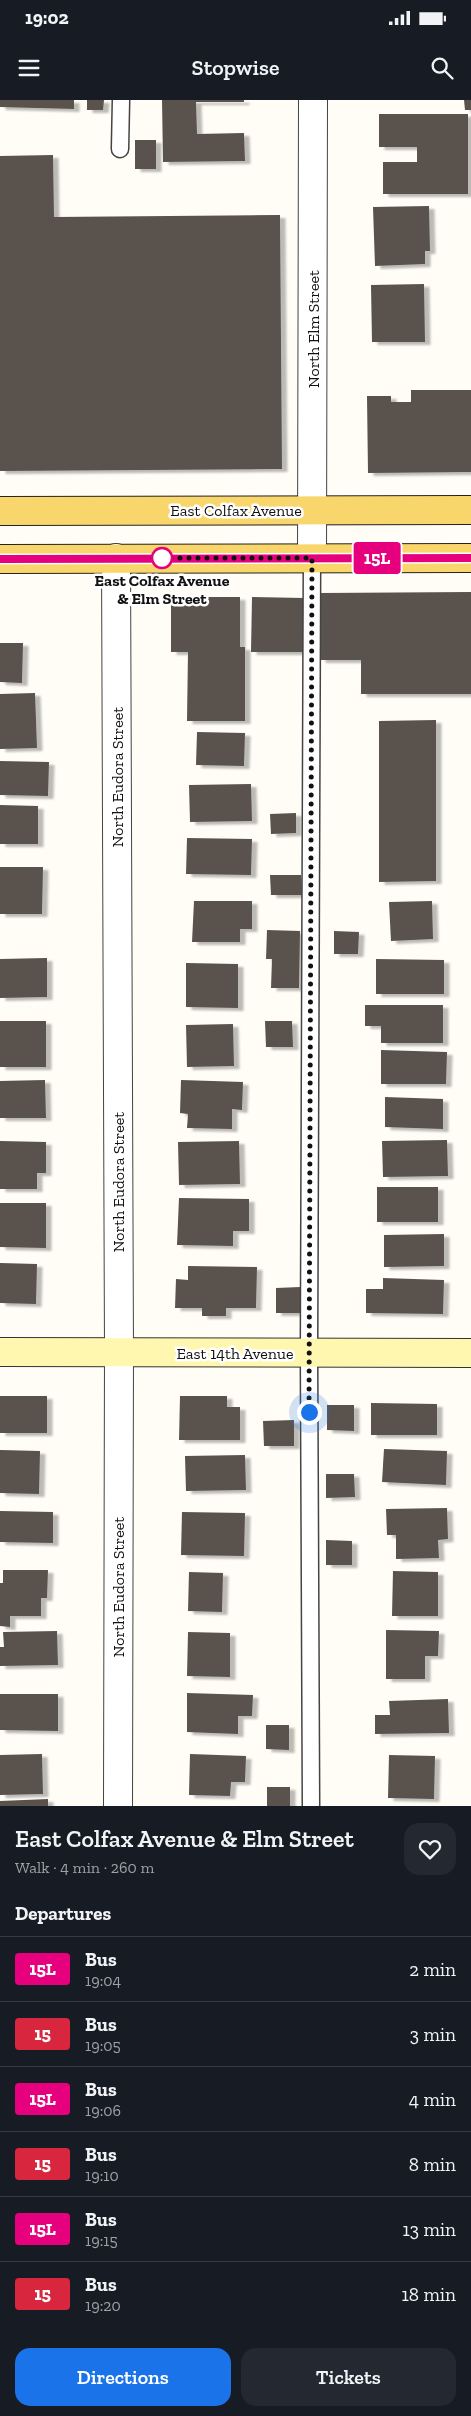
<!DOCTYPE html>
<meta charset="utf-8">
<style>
:root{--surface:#171b24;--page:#242831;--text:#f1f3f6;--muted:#9ea1a6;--line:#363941;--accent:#1a73e8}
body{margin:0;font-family:"Zilla Slab",serif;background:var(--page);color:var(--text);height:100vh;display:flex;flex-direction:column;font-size:19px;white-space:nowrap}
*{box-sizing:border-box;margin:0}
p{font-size:16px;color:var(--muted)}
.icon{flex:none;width:28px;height:28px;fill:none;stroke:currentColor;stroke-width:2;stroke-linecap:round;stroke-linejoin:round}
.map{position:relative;height:1706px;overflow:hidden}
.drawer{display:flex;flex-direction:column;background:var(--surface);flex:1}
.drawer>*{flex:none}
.badge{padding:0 10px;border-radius:4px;font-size:18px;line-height:32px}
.you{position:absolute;width:25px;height:25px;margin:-12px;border:4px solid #fff;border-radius:50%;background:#1a73e8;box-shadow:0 0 0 8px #1a73e833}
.map>.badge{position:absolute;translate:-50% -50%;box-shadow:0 0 0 2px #fff}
h2{padding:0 15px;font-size:19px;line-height:45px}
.round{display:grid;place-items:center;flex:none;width:52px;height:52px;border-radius:15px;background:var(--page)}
.summary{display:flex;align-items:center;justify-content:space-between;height:85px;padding:0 15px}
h1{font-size:24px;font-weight:600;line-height:38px}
.action{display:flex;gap:10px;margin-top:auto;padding:10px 15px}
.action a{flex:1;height:58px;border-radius:15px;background:var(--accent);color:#fff;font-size:20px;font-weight:600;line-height:58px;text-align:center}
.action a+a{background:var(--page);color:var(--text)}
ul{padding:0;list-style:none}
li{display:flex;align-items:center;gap:15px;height:65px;padding:0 15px;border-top:1px solid var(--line)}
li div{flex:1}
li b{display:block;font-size:19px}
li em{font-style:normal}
li .badge{min-width:55px;font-weight:700;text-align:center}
.status{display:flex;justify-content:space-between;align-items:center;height:35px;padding:0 25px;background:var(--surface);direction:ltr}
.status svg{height:14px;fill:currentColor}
header{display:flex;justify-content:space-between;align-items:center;height:65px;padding:0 15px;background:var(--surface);font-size:22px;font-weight:600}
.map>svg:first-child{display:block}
.building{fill:#5a524d;filter:url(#shadow)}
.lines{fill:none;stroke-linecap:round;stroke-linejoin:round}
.lane-casing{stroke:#444;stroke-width:19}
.street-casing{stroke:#444;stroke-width:30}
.secondary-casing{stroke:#333;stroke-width:30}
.primary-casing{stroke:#222;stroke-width:30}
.lane{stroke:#fff;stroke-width:16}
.street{stroke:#fff;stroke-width:28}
.secondary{stroke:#fff6b0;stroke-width:28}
.primary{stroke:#f9d66b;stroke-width:28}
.line-casing{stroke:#fff;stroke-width:11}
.line{stroke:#e6007e;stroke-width:8}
.walk{stroke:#111;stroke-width:5;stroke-dasharray:0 9}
.stop-dot{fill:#fff;stroke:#e6007e;stroke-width:2.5}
.labels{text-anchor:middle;stroke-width:5;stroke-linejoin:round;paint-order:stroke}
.street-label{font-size:16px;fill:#111;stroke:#fff}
.stop-label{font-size:16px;font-weight:bold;fill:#111;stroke:#fff}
</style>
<div class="status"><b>19:02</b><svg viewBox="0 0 49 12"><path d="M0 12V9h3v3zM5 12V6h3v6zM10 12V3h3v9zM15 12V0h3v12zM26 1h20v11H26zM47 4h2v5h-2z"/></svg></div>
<header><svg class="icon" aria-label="menu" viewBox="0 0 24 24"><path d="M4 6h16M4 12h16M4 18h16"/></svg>Stopwise<svg class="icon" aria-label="search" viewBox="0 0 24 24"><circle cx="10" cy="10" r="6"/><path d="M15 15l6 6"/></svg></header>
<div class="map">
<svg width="471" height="1706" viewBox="0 0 471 1706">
<defs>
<filter id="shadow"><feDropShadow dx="5.5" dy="3" stdDeviation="1" flood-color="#0004"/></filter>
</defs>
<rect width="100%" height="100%" fill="#fffdf5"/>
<g class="building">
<path d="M0 0H74V9L0 7Z"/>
<path d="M87 0H104L103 10H87Z"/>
<path d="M162 0H244V2H196L197 34 244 33 245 61 163 62Z"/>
<path d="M464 0H471V10H465Z"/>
<path d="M379 14H468V94H383V62H417V47H379Z"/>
<rect x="135" y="40" width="21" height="29"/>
<path d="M53 55 54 117 280 115 282 369 0 371V56Z"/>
<path d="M429 106 430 151H425V164L375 166 373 107Z"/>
<path d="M424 184 425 242H372L371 185Z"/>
<path d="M411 290H471V372L368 373 367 296H391V302H411Z"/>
<path d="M471 492V594H361V560H320V493Z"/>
<path d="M171 497H240V547H245V621H187L188 552H171Z"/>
<path d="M252 497 304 498 303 552H251Z"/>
<path d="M0 543H23L22 583 0 582Z"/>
<path d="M35 593 37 648 0 649V594Z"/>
<path d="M436 620V781L379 782V621Z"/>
<path d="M197 632 245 633 244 666 196 665Z"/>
<path d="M0 661 49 662 48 696 0 695Z"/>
<path d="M251 684 252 721 190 722 189 685Z"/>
<path d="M0 705 38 706V744H0Z"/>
<path d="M296 713V733L271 734 270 714Z"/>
<path d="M187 738 252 739 251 775 186 774Z"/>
<path d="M0 767H43L42 814H0Z"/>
<path d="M270 775H301L302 795H271Z"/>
<path d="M194 801H252V829H240V842H192Z"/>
<path d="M432 801 433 839 391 841 389 802Z"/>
<path d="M267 830 300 831 299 888H271L272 859H266Z"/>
<path d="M334 831 359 832 358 854H334Z"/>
<path d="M47 858V897L0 898V859Z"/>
<path d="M376 859 444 860V894H376Z"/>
<path d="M186 863 238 864V908L186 907Z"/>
<path d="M365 905H443V943H381V926H365Z"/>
<rect x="0" y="921" width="46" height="46"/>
<path d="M265 921H292L293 947H266Z"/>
<path d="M233 924 234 966 187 967 186 925Z"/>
<path d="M381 950 447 952 446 984H381Z"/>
<path d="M45 980 46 1018H0V981Z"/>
<path d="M181 980 243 982 242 1010 232 1009V1029L187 1028 188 1014 180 1013Z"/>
<path d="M385 997 443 999V1029L385 1027Z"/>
<path d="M447 1040 448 1076 383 1077 382 1041Z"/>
<path d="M0 1041 46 1042V1073H37V1089H0Z"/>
<path d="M239 1041 240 1084 179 1085 178 1042Z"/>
<rect x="377" y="1087" width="61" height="35"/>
<path d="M179 1098 249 1099V1131H233V1146L177 1145Z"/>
<path d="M0 1103H46V1148L0 1147Z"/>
<path d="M444 1134V1166L384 1167V1135Z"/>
<path d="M0 1163 37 1164 36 1204 0 1203Z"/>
<path d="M188 1166 257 1167 256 1208H226V1216H202V1208H175L176 1179 188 1180Z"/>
<path d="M383 1178 444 1180 443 1214 366 1213V1189H383Z"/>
<path d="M300 1187V1213H276V1188Z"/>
<rect x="0" y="1296" width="47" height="37"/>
<path d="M180 1296H227V1307H240V1340H179Z"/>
<path d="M371 1303 437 1304V1335H371Z"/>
<path d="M327 1305H354V1331L327 1330Z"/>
<path d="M294 1320V1346H264L263 1321Z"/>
<path d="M384 1349 447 1351 446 1385 382 1382Z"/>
<path d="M0 1350 40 1351 39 1394 0 1393Z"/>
<path d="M245 1355 246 1390 186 1391 185 1356Z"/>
<path d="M326 1374H354L355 1397 326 1398Z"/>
<path d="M447 1408 448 1439 438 1440 439 1458 396 1459V1435H387L386 1409Z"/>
<path d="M0 1411 53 1412V1443L0 1442Z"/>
<path d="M182 1412 245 1413 244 1456 181 1455Z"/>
<path d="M326 1440 352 1441V1465H326Z"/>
<path d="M3 1470H48L47 1498H41V1516H10V1527L0 1526V1483H3Z"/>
<path d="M393 1471 438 1472V1516H392Z"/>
<path d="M189 1472 223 1473 222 1512 188 1511Z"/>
<path d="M386 1530 439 1531 438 1556H425V1579H386Z"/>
<path d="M57 1531 58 1565 0 1566V1547H4L3 1532Z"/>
<path d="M188 1532 230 1533V1577L187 1576Z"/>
<path d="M187 1593 253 1595 252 1616H238V1634L187 1632Z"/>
<path d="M0 1594H58V1631L0 1630Z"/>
<path d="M448 1599 449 1633 375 1634V1615H390L389 1601Z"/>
<path d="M266 1625H289V1650L266 1649Z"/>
<path d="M42 1654 43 1694 0 1695V1655Z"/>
<path d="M190 1654 246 1656 245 1682H231L230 1696 189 1695Z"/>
<path d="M389 1655 435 1656 434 1699 388 1698Z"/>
<rect x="267" y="1687" width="23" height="19"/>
<path d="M48 1699V1706H0V1701Z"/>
</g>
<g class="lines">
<defs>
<g id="lane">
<path d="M120 49 121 0"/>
<path d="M311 1706 309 1253 312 458"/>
</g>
<g id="street">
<path d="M116 458 119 1252 118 1706"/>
<path d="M312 458 313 0"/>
</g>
<path id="secondary" d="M0 1252 471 1253"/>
<g id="primary">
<path d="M0 411 471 410"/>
<path d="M0 459 471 458"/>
</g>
</defs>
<use href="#lane" class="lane-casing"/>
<use href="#street" class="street-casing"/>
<use href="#secondary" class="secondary-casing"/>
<use href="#primary" class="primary-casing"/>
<use href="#lane" class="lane"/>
<use href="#street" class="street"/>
<use href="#secondary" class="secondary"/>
<use href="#primary" class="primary"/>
</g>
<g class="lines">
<defs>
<path id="line" d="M0 459 471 458"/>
</defs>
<use href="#line" class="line-casing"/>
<use href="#line" class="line"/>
<path class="walk" d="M162 458H153H312L309 1312"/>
</g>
<circle class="stop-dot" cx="162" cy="458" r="10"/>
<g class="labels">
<g class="street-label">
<text transform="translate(313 229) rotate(-90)" y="6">North Elm Street</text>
<text x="236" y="416">East Colfax Avenue</text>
<text transform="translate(117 677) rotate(-90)" y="6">North Eudora Street</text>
<text transform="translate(118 1082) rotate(-90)" y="6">North Eudora Street</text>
<text x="235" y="1259">East 14th Avenue</text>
<text transform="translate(118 1487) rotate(-90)" y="6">North Eudora Street</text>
</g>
<g class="stop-label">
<text x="162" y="486">East Colfax Avenue<tspan x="162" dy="18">&amp; Elm Street</tspan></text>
</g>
</g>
</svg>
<div class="you" style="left:309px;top:1312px"></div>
<b class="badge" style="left:377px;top:458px;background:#e6007e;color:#fff">15L</b>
</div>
<section class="drawer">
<div class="summary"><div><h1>East Colfax Avenue &amp; Elm Street</h1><p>Walk · 4 min · 260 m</p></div><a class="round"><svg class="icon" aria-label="heart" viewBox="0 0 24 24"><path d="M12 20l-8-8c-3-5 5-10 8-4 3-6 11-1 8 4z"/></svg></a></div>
<h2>Departures</h2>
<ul>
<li><span class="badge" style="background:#e6007e;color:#fff">15L</span><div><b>Bus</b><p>19:04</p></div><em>2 min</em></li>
<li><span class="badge" style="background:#d7263d;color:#fff">15</span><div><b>Bus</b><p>19:05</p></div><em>3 min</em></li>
<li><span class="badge" style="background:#e6007e;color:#fff">15L</span><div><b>Bus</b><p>19:06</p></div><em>4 min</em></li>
<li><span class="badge" style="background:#d7263d;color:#fff">15</span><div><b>Bus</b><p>19:10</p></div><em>8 min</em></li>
<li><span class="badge" style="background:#e6007e;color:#fff">15L</span><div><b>Bus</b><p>19:15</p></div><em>13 min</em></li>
<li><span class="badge" style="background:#d7263d;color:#fff">15</span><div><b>Bus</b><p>19:20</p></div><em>18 min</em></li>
</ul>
<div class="action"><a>Directions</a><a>Tickets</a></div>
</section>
